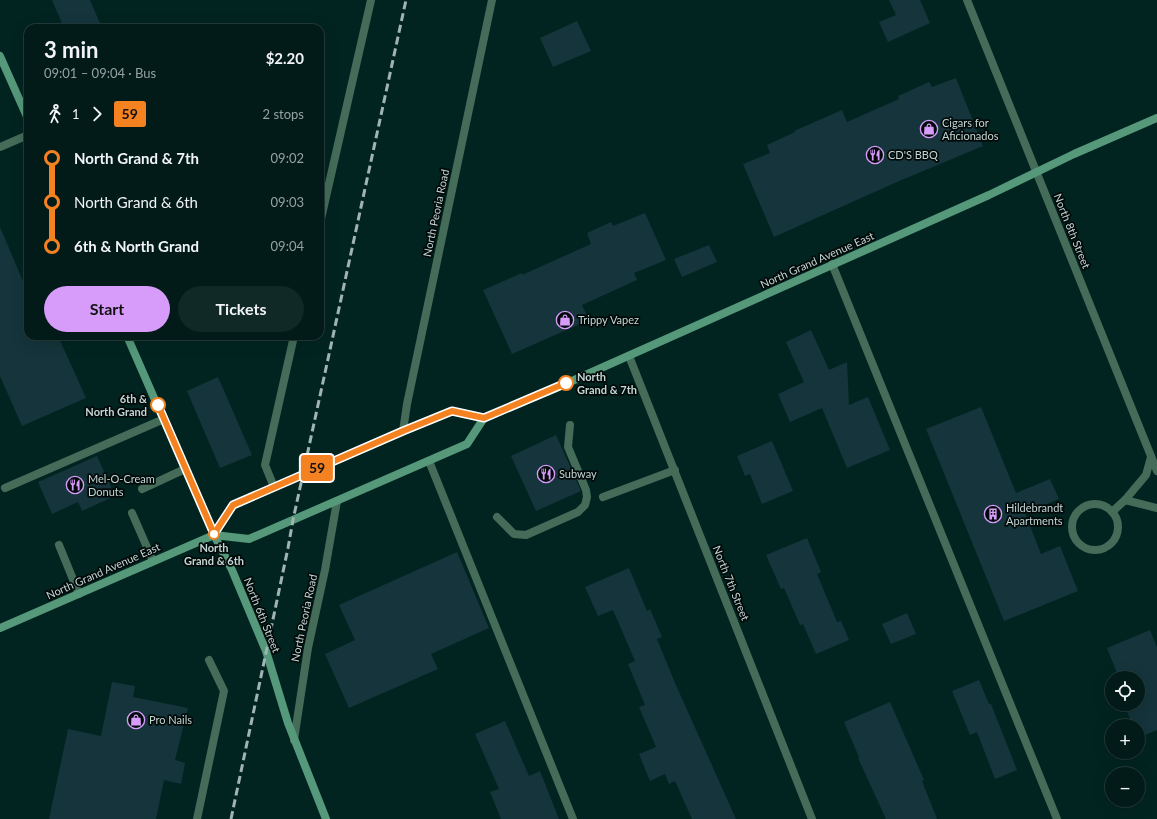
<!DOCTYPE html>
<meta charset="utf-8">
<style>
:root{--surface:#021b19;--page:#102826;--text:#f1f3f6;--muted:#96a1a2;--line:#233938;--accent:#d79bf9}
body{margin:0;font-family:Lato,sans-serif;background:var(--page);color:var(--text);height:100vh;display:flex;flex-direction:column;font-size:15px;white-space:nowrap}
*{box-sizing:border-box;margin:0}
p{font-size:13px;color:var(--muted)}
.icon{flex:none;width:22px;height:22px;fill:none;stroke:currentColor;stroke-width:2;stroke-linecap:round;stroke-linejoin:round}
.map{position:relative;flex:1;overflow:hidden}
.side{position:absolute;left:24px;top:24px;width:300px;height:316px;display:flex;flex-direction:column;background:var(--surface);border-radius:12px;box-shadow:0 4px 16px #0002,0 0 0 1px var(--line)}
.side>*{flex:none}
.badge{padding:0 8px;border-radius:3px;font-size:14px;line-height:26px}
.controls{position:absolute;left:1105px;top:671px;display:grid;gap:8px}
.controls a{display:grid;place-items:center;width:40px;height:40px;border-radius:50%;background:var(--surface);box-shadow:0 4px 16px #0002,0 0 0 1px var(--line);font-size:20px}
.map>.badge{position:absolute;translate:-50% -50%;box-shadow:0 0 0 2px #fff}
.legs{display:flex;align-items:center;gap:6px;height:44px;padding:0 20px;font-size:13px}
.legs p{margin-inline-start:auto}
.summary{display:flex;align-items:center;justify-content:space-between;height:68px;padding:0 20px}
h1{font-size:22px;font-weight:700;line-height:30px}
.cta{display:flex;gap:8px;margin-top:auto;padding:8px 20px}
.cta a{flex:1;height:46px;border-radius:24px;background:var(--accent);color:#111;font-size:16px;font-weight:700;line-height:46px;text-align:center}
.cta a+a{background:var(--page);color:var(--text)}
ul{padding:0 20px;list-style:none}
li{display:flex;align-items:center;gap:14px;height:44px;font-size:15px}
li i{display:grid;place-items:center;width:6px;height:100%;margin:0 5px;background:currentColor}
li i::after{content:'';width:10px;height:10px;margin:-5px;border:3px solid;border-radius:50%;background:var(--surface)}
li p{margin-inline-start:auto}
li:first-child i{background:linear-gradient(#0000 50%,currentColor 0)}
li:last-child i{background:linear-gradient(currentColor 50%,#0000 0)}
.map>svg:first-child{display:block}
.building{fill:#15343b}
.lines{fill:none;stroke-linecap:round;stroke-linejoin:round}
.lane{stroke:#446c59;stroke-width:8}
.street{stroke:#446c59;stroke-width:8}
.secondary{stroke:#56997a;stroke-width:8}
.rail{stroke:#a0b5b3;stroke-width:3;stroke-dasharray:8 4;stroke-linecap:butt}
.line-1-casing{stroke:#fff;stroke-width:9}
.line-1{stroke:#f58220;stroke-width:6}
.stop-1-dot{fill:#fff;stroke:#f58220;stroke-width:2}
.labels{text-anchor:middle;stroke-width:3.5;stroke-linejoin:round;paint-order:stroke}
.poi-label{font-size:11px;fill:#c4d6d4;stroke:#010a09;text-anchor:start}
.street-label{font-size:11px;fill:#c4d6d4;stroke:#010a09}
.stop-label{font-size:11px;font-weight:bold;fill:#c4d6d4;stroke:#010a09;text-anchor:start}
</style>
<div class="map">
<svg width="1157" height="819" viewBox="0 0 1157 819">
<rect width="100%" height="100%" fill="#022421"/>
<g class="building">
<path d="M52 0H90L102 28H64Z"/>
<path d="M889 0H920L930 23 888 42 879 22 896 15Z"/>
<path d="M577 21 591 51 553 67 540 38Z"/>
<path d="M956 78 983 146 897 182 774 237 743 164 770 153 767 145 795 132 794 131 842 110 847 122 899 99 898 96 929 82 932 87Z"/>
<path d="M645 213 666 260 634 273 637 280 582 305 589 320 512 354 483 290 522 273V275L591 244 587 233 611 222 613 226Z"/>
<path d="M0 227 28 293V336H58L86 398 22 426 0 376Z"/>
<path d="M709 245 717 262 682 277 674 259Z"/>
<path d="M811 330 829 370 847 362 849 405 868 397 890 450 847 468 822 408 790 422 778 394 804 382 786 342Z"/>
<path d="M218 377 252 455 220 468 187 391Z"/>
<path d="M981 407 1016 493 1050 479 1059 499 1025 513 1041 554 1060 546 1078 591 1004 621 926 429Z"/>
<path d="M556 435 581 491 536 511 511 456Z"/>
<path d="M772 441 793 491 762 504 750 474 745 476 737 456Z"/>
<path d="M97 456 115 496 82 511 78 502 52 514 38 482Z"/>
<path d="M807 538 821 572 817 574 837 622 841 621 849 640 816 654 803 624 800 625 784 588 781 589 766 555Z"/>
<path d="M457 552 489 628 431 654 438 669 349 708 325 654 355 640 339 605Z"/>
<path d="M629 568 647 611 650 609 662 637 657 639 675 683 736 819H692L675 781 669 784 665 774 650 781 639 754 656 747 639 707 645 705 628 664 635 661 613 610 598 616 585 587Z"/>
<path d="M907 613 916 634 891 644 882 624Z"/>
<path d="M1150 630 1157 647V730L1138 738V726H1133L1124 704H1138V678H1119L1107 648Z"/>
<path d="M979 680 989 704H991L1017 770 995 779 977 732 970 735 952 691Z"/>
<path d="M112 682 135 686 133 697 188 708 175 760 185 763 181 784 164 780 156 819H49L68 729 101 736Z"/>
<path d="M890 702 924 780 922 781 937 819H886L858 758 859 757 844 722Z"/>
<path d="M505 721 529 776 540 771 559 819H501L490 792 499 789 475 734Z"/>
</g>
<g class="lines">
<g class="lane">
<path d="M832 264 1057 819"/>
<path d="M429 461 573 819"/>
<path d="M5 488 164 419"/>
<path d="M142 489 185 469"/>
<path d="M603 497 675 470"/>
<path d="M1125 500 1157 508"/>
<circle cx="1095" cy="527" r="23"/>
<path d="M1112 512 1125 500 1146 475 1151 457"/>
<path d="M132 513 153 561"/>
<path d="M497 517 514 534 526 535 578 512 585 505 587 497 586 490 568 447 570 425"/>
<path d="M59 545 79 594"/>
<path d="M197 819 224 691 209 660"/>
</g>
<g class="street">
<path d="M967 0 1157 471"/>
<path d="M0 147 28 135"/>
<path d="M320 223 371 0"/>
<path d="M629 356 812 819"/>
<path d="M403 431 407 404 492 0"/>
<path d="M274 487 265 465 294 336"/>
<path d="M294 740 308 648 325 570 337 501"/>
</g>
<g class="secondary">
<path d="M0 56 28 119"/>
<path d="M127 336 214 535 232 570 266 651 288 723 326 819"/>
<path d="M214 535 233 505 403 431 452 411 484 418"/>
<path d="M0 628 214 535 249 539 467 444 484 418 554 389 989 195 1074 154 1157 118"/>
</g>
<path class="rail" d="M231 819 288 548 293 520 406 0"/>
</g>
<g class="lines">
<defs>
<path id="line-1" d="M158 405 214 534 233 505 403 431 452 411 484 418 566 383"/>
</defs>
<use href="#line-1" class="line-1-casing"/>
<use href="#line-1" class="line-1"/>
</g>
<defs>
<symbol id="shop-ring" viewBox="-11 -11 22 22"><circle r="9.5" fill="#010a09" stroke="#d79bf9" stroke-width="1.5"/><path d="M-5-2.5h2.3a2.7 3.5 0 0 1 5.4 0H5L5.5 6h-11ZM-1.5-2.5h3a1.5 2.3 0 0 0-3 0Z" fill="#d79bf9"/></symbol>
<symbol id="restaurant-ring" viewBox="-11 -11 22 22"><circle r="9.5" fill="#010a09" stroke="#d79bf9" stroke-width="1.5"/><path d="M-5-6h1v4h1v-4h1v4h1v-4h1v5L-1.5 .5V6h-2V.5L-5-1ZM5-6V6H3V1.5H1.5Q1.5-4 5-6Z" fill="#d79bf9"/></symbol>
<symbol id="building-ring" viewBox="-11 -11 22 22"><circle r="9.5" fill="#010a09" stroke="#d79bf9" stroke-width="1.5"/><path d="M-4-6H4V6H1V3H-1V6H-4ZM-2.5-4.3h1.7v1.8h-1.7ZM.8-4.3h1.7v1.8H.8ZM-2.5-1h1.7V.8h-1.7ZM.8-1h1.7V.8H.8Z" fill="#d79bf9"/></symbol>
</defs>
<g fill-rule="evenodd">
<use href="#shop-ring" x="919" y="119" width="20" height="20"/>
<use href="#restaurant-ring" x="865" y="145" width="20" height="20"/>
<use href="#shop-ring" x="555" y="310" width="20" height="20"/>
<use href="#restaurant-ring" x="536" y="464" width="20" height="20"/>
<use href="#restaurant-ring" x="65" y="475" width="20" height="20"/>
<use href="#building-ring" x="983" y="504" width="20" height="20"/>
<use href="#shop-ring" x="126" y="710" width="20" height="20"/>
</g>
<g class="stop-1-dot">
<circle cx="566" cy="383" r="7"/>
<circle cx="158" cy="405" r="7"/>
<circle cx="214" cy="534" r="5"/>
</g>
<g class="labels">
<g class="poi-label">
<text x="942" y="127">Cigars for<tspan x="942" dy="13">Aficionados</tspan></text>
<text x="888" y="159">CD'S BBQ</text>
<text x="578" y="324">Trippy Vapez</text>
<text x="559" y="478">Subway</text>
<text x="88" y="483">Mel-O-Cream<tspan x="88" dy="13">Donuts</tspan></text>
<text x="1006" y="512">Hildebrandt<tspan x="1006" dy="13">Apartments</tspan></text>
<text x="149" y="724">Pro Nails</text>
</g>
<g class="street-label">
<text transform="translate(436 213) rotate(-78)" y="4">North Peoria Road</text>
<text transform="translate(1072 231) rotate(68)" y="4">North 8th Street</text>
<text transform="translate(817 260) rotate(-24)" y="4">North Grand Avenue East</text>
<text transform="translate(103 571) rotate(-24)" y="4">North Grand Avenue East</text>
<text transform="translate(731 583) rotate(68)" y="4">North 7th Street</text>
<text transform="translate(262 615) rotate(68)" y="4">North 6th Street</text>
<text transform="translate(304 618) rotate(-78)" y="4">North Peoria Road</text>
</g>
<g class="stop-label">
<text x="577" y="381">North<tspan x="577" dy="13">Grand &amp; 7th</tspan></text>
<text x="147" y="403" text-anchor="end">6th &amp;<tspan x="147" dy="13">North Grand</tspan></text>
<text x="214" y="552" text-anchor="middle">North<tspan x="214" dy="13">Grand &amp; 6th</tspan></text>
</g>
</g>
</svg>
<div class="controls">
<a><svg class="icon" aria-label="locate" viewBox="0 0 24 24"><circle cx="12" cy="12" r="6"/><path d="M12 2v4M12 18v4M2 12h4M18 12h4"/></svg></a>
<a>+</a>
<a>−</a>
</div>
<b class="badge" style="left:317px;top:468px;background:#f58220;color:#111">59</b>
<section class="side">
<div class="summary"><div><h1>3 min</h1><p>09:01 – 09:04 · Bus</p></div><b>$2.20</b></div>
<div class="legs"><svg class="icon" aria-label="walk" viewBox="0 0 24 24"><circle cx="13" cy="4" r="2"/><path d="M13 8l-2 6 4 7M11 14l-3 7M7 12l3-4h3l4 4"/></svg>1<svg class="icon" aria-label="forward" viewBox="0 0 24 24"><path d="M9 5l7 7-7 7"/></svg><b class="badge" style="background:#f58220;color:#111">59</b><p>2 stops</p></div>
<ul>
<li><i style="color:#f58220"></i><b>North Grand &amp; 7th</b><p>09:02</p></li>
<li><i style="color:#f58220"></i><span>North Grand &amp; 6th</span><p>09:03</p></li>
<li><i style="color:#f58220"></i><b>6th &amp; North Grand</b><p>09:04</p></li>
</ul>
<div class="cta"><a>Start</a><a>Tickets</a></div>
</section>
</div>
